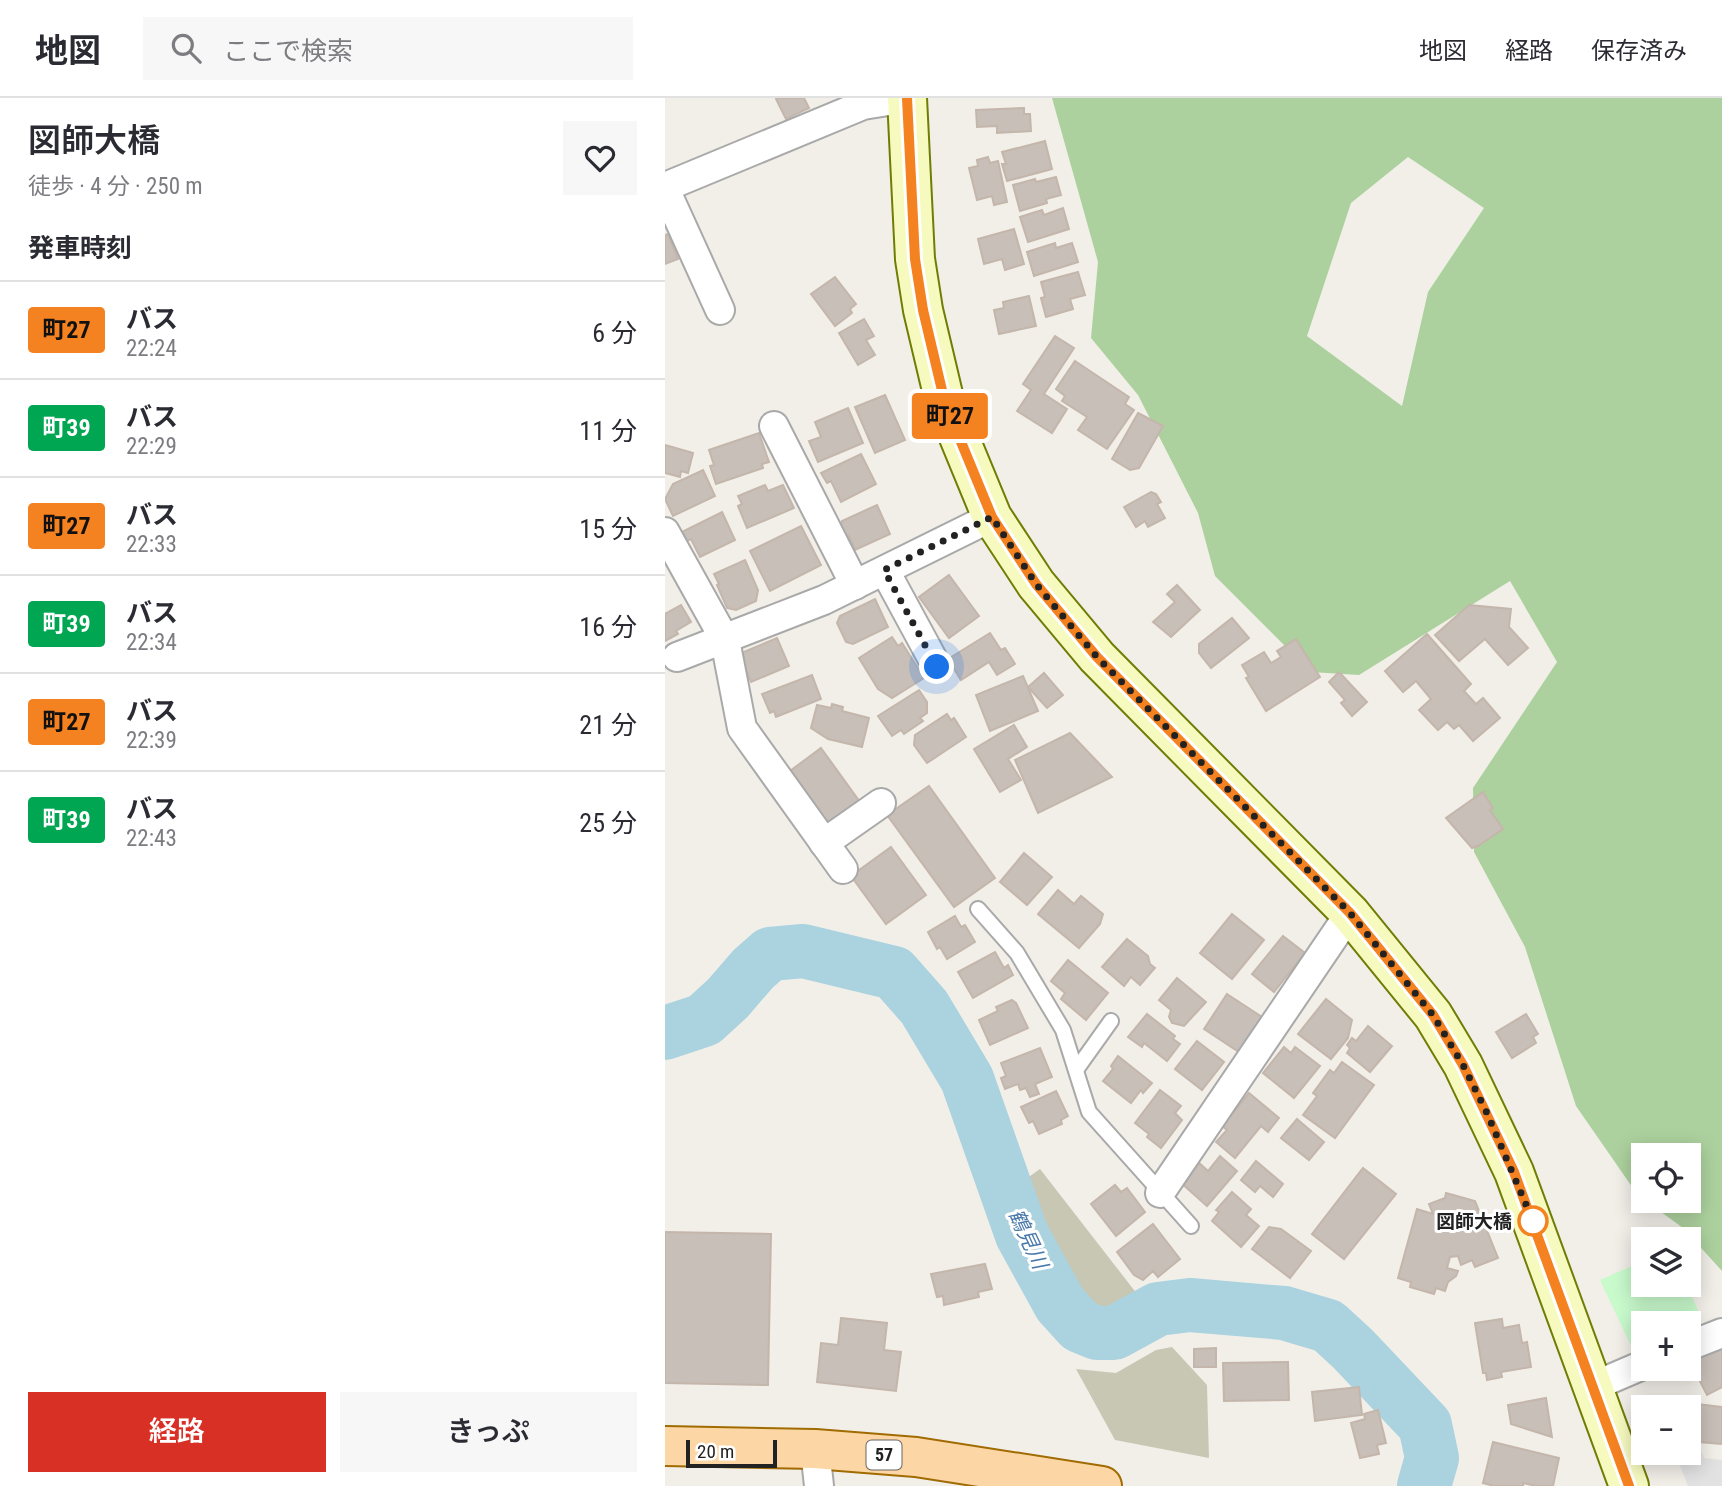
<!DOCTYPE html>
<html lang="ja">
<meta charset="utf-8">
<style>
:root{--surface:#fff;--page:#f7f7f7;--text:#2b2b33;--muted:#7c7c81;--line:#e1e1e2;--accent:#d93025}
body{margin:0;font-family:"Roboto Condensed","Noto Sans JP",sans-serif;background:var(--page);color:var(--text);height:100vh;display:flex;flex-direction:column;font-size:26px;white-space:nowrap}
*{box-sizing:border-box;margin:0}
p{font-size:23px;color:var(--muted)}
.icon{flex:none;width:38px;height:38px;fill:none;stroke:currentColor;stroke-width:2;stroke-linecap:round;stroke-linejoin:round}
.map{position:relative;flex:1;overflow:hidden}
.sheet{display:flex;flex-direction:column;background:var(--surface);width:665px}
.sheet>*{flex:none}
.badge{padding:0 14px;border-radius:5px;font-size:24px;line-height:46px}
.tools{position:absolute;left:966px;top:1045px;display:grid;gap:14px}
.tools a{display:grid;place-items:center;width:70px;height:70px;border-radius:0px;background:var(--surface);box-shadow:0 4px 18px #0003;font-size:35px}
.scale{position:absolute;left:21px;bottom:18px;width:91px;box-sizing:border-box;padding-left:7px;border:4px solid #222;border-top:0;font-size:19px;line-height:24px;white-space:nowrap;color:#222;-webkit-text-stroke:5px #fff;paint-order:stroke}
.you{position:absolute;width:35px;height:35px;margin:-18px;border:5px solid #fff;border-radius:50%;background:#1a73e8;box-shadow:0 0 0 10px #1a73e833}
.map>.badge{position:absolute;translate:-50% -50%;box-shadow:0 0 0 4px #fff}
h2{padding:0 28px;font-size:26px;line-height:63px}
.round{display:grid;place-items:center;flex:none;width:74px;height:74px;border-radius:0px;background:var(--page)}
.head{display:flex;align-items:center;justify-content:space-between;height:119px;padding:0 28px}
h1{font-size:33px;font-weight:600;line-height:52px}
.cta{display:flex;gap:14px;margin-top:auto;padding:14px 28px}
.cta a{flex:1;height:80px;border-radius:0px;background:var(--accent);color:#fff;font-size:28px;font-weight:600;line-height:80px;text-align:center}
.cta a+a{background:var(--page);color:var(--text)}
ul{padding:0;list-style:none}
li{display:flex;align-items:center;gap:21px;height:98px;padding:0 28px;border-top:2px solid var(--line)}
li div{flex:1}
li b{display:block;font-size:26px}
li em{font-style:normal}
li .badge{min-width:77px;font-weight:700;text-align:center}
header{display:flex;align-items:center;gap:42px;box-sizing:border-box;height:98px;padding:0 35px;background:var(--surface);border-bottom:2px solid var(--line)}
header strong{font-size:33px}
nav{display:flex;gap:38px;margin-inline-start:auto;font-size:24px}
.search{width:490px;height:63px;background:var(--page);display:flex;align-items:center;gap:18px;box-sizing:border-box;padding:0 24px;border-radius:0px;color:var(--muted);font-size:26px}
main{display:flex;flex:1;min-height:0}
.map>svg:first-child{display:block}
.construction{fill:#c7c7b4}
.forest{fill:#add19e;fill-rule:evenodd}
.park{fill:#c8facc}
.parking{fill:#e2e2e2}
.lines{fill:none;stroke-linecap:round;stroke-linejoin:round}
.river{stroke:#aad3df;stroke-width:54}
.building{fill:#c7bfb8;stroke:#c4b6ab;stroke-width:2}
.service-casing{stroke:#a9a9a9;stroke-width:18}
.minor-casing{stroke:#a9a9a9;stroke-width:32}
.secondary-casing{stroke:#707d05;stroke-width:42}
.primary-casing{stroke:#a06b00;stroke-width:42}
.service{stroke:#fff;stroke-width:14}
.minor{stroke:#fff;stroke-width:28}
.secondary{stroke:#f7fabf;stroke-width:38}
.primary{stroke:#fcd6a4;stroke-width:38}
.line-casing{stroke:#fff;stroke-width:16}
.line{stroke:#f58220;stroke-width:10}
.walk{stroke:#222;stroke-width:7;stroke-dasharray:0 12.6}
.stop-dot{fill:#fff;stroke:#f58220;stroke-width:3.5}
.labels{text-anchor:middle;stroke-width:6;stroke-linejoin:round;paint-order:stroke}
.shield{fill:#fff;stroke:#646464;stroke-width:2}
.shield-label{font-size:18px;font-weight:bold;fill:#222}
.stop-label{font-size:19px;font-weight:bold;fill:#222;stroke:#fff;text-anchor:end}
.water-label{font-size:21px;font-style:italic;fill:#4a7aab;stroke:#fff}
</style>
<header>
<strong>地図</strong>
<div class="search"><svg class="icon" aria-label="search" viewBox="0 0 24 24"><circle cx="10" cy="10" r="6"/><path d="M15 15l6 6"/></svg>ここで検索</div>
<nav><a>地図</a><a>経路</a><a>保存済み</a></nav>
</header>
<main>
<section class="sheet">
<div class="head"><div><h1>図師大橋</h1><p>徒歩 · 4 分 · 250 m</p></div><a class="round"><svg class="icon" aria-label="heart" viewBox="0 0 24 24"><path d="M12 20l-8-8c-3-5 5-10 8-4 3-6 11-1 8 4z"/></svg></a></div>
<h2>発車時刻</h2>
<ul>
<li><span class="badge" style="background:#f58220;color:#111">町27</span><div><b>バス</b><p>22:24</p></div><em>6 分</em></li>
<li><span class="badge" style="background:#00a651;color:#fff">町39</span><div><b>バス</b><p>22:29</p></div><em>11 分</em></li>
<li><span class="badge" style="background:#f58220;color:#111">町27</span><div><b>バス</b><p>22:33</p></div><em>15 分</em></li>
<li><span class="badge" style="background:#00a651;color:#fff">町39</span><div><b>バス</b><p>22:34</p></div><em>16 分</em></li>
<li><span class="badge" style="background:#f58220;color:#111">町27</span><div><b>バス</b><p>22:39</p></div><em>21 分</em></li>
<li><span class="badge" style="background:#00a651;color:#fff">町39</span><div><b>バス</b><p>22:43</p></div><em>25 分</em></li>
</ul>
<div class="cta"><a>経路</a><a>きっぷ</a></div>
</section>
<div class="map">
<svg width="1057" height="1388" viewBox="0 0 1057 1388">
<rect width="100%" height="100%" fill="#f2efe9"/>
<g class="construction">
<path d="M375 1071 476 1201 447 1215 429 1211 405 1197 375 1130 358 1083Z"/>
<path d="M507 1249 542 1287 544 1360 450 1342 411 1271 451 1275 491 1252Z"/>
</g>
<path class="forest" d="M387 0H1057V1173L1018 1130 981 1103 1024 1102V1057H978V1101L972 1096 911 1008 860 849 809 754 808 690 892 564 845 483 694 577 646 574 550 478 533 415 473 297 426 240 433 164ZM743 59 819 110 763 194 737 308 642 238 686 105Z"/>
<path class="park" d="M978 1163V1186L1021 1187 1035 1216 1015 1225H978V1242L966 1248 935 1182Z"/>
<path class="parking" d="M1024 1324 1039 1360 1057 1362V1388H1023L1010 1355 1024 1354Z"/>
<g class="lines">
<path class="river" d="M0 935 39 922 63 900 88 871 105 856 138 853 229 875 259 909 302 981 357 1137 395 1206 415 1228 432 1235H449L493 1211 525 1207 619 1215 663 1228 688 1251 760 1327 767 1360 759 1388"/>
</g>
<g class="building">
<path d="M113 0H139L144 10 121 21 111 1Z"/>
<path d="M359 10V16H365L366 33 332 35V28L312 29 311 12Z"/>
<path d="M380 43 387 71 342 83 337 66H341L337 54Z"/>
<path d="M323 59 325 65 333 63 342 104 329 107 327 98 312 102 304 70 313 68 312 62Z"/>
<path d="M391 79 396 97 381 101 382 105 355 113 348 87 370 81 371 84Z"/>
<path d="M398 110 404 131 363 144 355 119 377 112 379 117Z"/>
<path d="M349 131 359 166 340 172 337 161 319 166 313 141Z"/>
<path d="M3 136 13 161 0 166V137Z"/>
<path d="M390 145 391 150 407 145 413 164 369 178 362 154Z"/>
<path d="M413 174 420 197 405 201 408 211 381 219 376 200 380 199 376 184Z"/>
<path d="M170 179 191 206 185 211 187 215 170 228 146 196Z"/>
<path d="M364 198 371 228 334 236 329 212 339 210 338 204Z"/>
<path d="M199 221 209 238 201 242 210 257 193 267 174 235Z"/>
<path d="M390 238 409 250 379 296 402 311 387 335 352 313 366 292 358 286Z"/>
<path d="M410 263 464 299 460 306 469 312 442 351 413 332 422 319 397 303 400 298 391 291Z"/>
<path d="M220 297 240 342 210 355 190 309Z"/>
<path d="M183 310 198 345 153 364 144 343 156 339 150 324Z"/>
<path d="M473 315 498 328 474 370 465 372 447 361Z"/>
<path d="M94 335 104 364 97 366 98 370 51 386 45 368 49 367 44 352Z"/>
<path d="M0 347 28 355 23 375 16 373 15 379 0 375Z"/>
<path d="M196 356 211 386 176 404 166 383 162 385 156 375Z"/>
<path d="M38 372 50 398 8 418 0 401 8 386Z"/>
<path d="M100 387 103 393 118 387 129 410 82 430 73 408 77 406 73 398Z"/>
<path d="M486 394 491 396 496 404 492 406 500 420 483 429 480 423 471 429 459 409Z"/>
<path d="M212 407 225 436 190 452 184 438 180 440 175 429 177 423Z"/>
<path d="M57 414 70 442 35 459 26 441 22 443 17 434Z"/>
<path d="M136 428 156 467 105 493 85 453Z"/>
<path d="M80 462 93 492 91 503 71 512 62 510 52 487 54 486 49 476Z"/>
<path d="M284 477 314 518 284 540 254 499Z"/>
<path d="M512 487 535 512 506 539 488 524 510 504 502 496Z"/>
<path d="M210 501 223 529 188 546 181 544 172 525 175 518Z"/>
<path d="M16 507 26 524 11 533 13 536 0 543V516Z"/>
<path d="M804 507 846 511 844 529 863 550 843 567 820 541 794 563 770 537Z"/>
<path d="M567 520 584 540 546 570 534 555V546Z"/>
<path d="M325 535 336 552 340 550 350 566 332 577 324 564 296 582 283 561Z"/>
<path d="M762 536 806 586 799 593 811 606 818 600 835 620 808 643 794 627 789 631 782 624 773 632 754 612 766 601 751 583 738 594 720 573Z"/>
<path d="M227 539 233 548 237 545 259 580 227 600 213 591 194 560Z"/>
<path d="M112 540 124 568 86 584 74 556Z"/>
<path d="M631 541 655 579 601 613 581 580 584 579 577 567 599 554 606 565 616 559 612 553Z"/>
<path d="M674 574 702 604 687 618 676 605 680 602 664 584Z"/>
<path d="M379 575 398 597 382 610 363 589Z"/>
<path d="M147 577 156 601 111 619 109 613 105 615 97 596Z"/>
<path d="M358 578 373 613 325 633 311 597Z"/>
<path d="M254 592 262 604V615L255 620 258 623 239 636 236 632 227 638 213 618Z"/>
<path d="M167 606 178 609 177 613 204 620 197 649 163 641 146 630 152 607 166 610Z"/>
<path d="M282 616 286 622 289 620 301 639 262 665 249 647 250 637Z"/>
<path d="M349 627 362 649 343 661 356 682 335 694 309 651Z"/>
<path d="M405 635 447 679 373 715 350 662Z"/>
<path d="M156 650 195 704 163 727 125 673Z"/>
<path d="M264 688 330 780 289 809 222 717Z"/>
<path d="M818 694 828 710 825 712 838 731 813 748 807 750 781 720Z"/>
<path d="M226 749 261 797 221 826 186 778Z"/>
<path d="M359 755 387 779 362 807 335 784Z"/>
<path d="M393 792 409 806 416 798 438 816 435 826 414 850 373 816Z"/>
<path d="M567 816 599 842 567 881 535 855Z"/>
<path d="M290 818 296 829 300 827 310 844 282 861 275 849 272 851 263 834Z"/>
<path d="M618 838 640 855 609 894 587 876Z"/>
<path d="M462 841 483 858 485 866 490 870 475 887 466 879 459 888 437 869Z"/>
<path d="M330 854 339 870 343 867 348 877 308 900 293 874Z"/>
<path d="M403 862 443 895 421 922 396 901 400 895 386 883Z"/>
<path d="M512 880 541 904 519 928 507 925 504 919 506 912 494 902Z"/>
<path d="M562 896 597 919 574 954 539 931Z"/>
<path d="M661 901 687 922 683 940 666 961 633 936Z"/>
<path d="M347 902 351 905 363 930 325 947 314 922 333 913 331 909Z"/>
<path d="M482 916 510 938 508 941 515 946 502 963 479 945 477 949 463 939Z"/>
<path d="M861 916 873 936 868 939 871 945 847 960 831 934Z"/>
<path d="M703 928 727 948 705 974 682 955 685 950 682 947 687 940 691 943Z"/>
<path d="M532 943 559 964 537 992 510 971Z"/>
<path d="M619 949 626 955 630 949 655 968 629 1000 598 975Z"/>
<path d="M375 950 387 979 370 986 374 996 365 999 361 990 355 992 353 986 340 991 336 980 341 978 336 965Z"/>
<path d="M453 958 487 985 478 995 476 992 466 1005 438 983 448 971 446 968Z"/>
<path d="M677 964 709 987 670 1040 638 1017 652 998 648 995 665 972 669 975Z"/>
<path d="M495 992 516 1008 510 1015 517 1022 496 1050 482 1039 484 1036 470 1025Z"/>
<path d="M391 993 403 1018 396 1022 397 1026 374 1036 368 1023 364 1025 356 1009Z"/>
<path d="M584 995 614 1020 603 1034 596 1028 570 1060 551 1044 562 1032 557 1028Z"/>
<path d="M632 1021 659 1044 644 1062 616 1040Z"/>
<path d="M555 1058 572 1073 542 1108 515 1084 533 1064 543 1073Z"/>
<path d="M591 1063 618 1086 608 1099 595 1088 590 1094 576 1082Z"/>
<path d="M698 1070 731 1096 679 1161 647 1136Z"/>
<path d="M450 1087 456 1094 462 1090 480 1114 451 1138 426 1106Z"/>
<path d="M567 1094 586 1111 581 1117 594 1128 576 1149 547 1123 554 1114 551 1112Z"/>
<path d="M781 1095 810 1103 833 1160 810 1169 807 1162 796 1167 793 1158 785 1159 782 1170 793 1173 791 1178 783 1184 780 1193 771 1190 769 1196 745 1189 746 1184 733 1180 752 1111 768 1116 764 1106 780 1100Z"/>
<path d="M488 1126 515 1161 493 1179 488 1173 478 1182 469 1177 452 1154Z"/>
<path d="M604 1129 616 1131 646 1153 625 1180 587 1151Z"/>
<path d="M0 1134 106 1136 103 1287 0 1285Z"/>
<path d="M320 1166 327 1191 313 1194 314 1199 279 1207 278 1198 272 1199 266 1176Z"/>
<path d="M176 1220 222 1225 219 1252 236 1254 231 1293 152 1284 156 1245 173 1247Z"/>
<path d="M837 1221 838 1230 854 1227 857 1245 862 1244 866 1269 836 1274 837 1279 822 1282 821 1275H818L810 1225Z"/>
<path d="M1057 1246V1289L1042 1297 1024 1262Z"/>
<path d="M551 1250V1269H529V1251Z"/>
<path d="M623 1264 624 1302 559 1303 558 1265Z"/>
<path d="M694 1289 697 1317 650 1323 647 1294Z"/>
<path d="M881 1300 887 1339 846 1326 843 1307Z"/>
<path d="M1032 1306 1057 1309V1346L1034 1344 1031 1328 1026 1327 1027 1316H1031Z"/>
<path d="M713 1312 721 1345 712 1347 714 1356 695 1360 686 1325 700 1321 699 1316Z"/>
<path d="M828 1344 894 1360 888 1388H871L858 1385V1388H829L818 1385Z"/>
</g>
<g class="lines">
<defs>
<g id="service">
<path d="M313 811 352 855 398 932 424 1014 526 1128"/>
<path d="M411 972 446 923"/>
</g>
<g id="minor">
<path d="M0 89 198 7 242 0"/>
<path d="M0 91 55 212"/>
<path d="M109 328 190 487"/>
<path d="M0 434 60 542 77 630 178 771"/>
<path d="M220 473 272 569"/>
<path d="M12 559 159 502 327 419"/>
<path d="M159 745 216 705"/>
<path d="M495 1095 685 815"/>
<path d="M1024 1248 1057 1235"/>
<path d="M929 1288 978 1267"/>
<path d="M150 1351 154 1388"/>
</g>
<path id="secondary" d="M242 0 250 161 258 212 280 305 327 419 371 486 432 559 685 815 768 917 798 967 849 1074 964 1388"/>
<path id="primary" d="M0 1348 150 1351 251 1359 437 1388"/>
</defs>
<use href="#service" class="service-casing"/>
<use href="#minor" class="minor-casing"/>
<use href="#secondary" class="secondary-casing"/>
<use href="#primary" class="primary-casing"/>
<use href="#service" class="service"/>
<use href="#minor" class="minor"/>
<use href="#secondary" class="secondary"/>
<use href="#primary" class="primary"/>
</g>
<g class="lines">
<defs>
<path id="line" d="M242 0 250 161 258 212 280 305 327 419 371 486 432 559 685 815 768 917 798 967 849 1074 964 1388"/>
</defs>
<use href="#line" class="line-casing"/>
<use href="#line" class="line"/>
<path class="walk" d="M272 569 219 472 327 419 371 486 432 559 685 815 768 917 798 967 822 1015 868 1123"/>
</g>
<circle class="stop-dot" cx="868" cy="1123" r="14"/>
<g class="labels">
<rect class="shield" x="201.5" y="1342.5" width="35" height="29" rx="5"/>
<g class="shield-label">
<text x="219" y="1363">57</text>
</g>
<g class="stop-label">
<text x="847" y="1130">図師大橋</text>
</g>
<g class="water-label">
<text transform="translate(363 1141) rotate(65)" y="7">鶴見川</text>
</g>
</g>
</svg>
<div class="tools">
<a><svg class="icon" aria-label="locate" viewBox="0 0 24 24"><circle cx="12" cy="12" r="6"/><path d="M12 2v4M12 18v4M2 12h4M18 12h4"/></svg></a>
<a><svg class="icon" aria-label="layers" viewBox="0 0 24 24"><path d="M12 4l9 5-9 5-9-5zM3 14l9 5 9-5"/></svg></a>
<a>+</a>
<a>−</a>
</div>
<div class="scale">20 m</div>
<div class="you" style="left:272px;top:569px"></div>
<b class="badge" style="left:285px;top:318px;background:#f58220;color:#111">町27</b>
</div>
</main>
